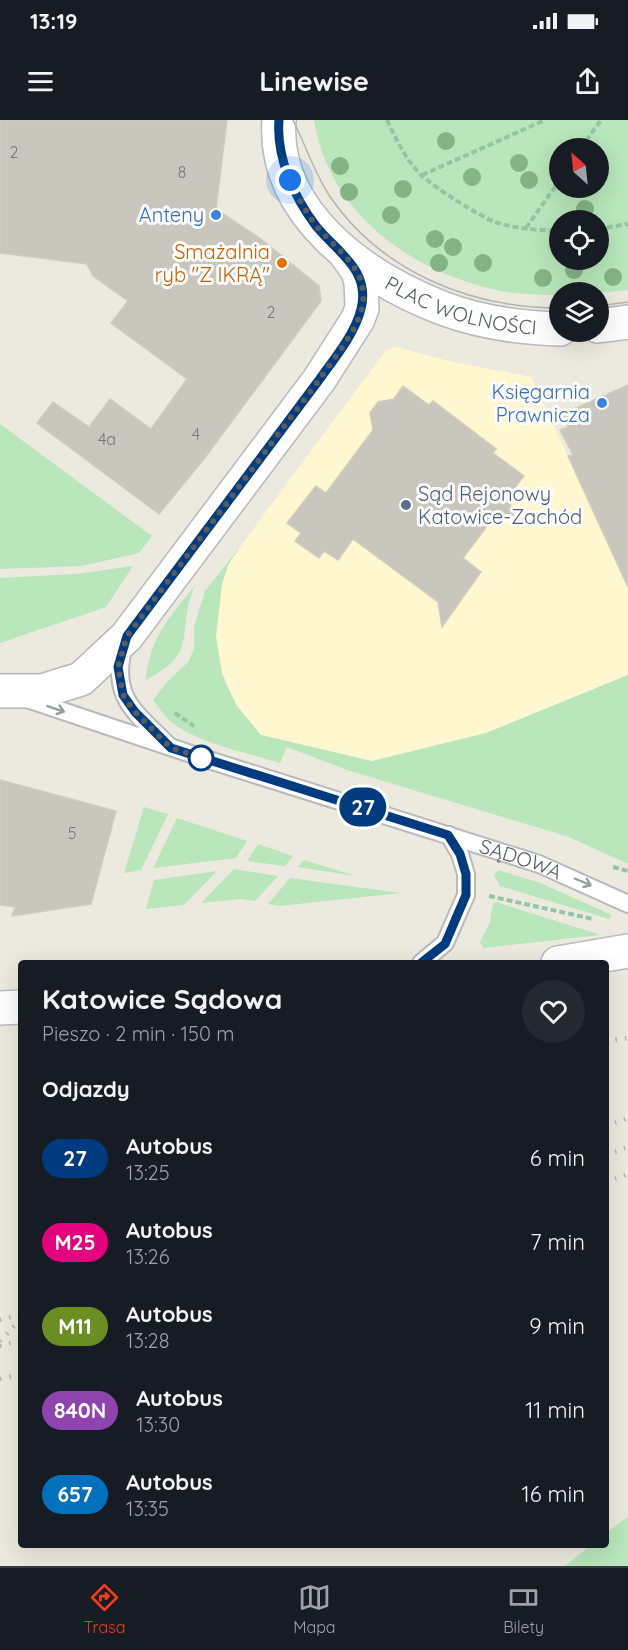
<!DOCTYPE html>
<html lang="pl">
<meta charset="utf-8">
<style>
:root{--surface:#171b24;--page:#242831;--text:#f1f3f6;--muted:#9ea1a6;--line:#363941;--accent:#f13c1f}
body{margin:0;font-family:Quicksand,sans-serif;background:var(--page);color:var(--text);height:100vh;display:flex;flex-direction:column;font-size:22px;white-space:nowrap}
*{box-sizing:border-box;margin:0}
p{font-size:20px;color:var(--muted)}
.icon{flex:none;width:33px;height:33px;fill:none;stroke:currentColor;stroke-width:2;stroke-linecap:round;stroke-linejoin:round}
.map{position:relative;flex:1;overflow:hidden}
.side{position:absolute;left:18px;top:840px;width:591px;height:588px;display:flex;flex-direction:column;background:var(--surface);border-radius:6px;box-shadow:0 6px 24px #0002}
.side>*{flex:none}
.badge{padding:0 12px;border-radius:20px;font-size:21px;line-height:39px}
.needle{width:39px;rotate:333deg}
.fabs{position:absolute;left:549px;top:18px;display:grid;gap:12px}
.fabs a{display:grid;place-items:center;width:60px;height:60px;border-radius:50%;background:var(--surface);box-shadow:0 6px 24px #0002;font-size:30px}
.you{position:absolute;width:30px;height:30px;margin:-15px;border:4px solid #fff;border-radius:50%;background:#1a73e8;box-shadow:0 0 0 9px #1a73e833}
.map>.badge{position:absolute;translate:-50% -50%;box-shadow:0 0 0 3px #fff}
h2{padding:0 24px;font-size:22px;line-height:54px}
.round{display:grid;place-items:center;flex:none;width:63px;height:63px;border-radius:32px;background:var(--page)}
.summary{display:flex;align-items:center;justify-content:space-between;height:102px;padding:0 24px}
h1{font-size:28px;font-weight:800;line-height:45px}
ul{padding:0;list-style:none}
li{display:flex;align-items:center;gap:18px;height:84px;padding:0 24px}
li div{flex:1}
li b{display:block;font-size:22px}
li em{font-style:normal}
li .badge{min-width:66px;font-weight:700;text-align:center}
.status{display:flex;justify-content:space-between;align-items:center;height:42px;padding:0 30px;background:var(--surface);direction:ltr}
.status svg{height:16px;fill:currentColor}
header{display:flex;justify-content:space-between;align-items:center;height:78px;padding:0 24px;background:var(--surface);font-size:27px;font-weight:800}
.tab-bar{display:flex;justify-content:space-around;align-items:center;height:84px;border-top:2px solid var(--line);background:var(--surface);font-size:16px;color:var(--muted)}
.tab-bar a{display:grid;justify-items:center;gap:3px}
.tab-bar .on{color:var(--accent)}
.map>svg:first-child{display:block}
.commercial{fill:#fff7d0}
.green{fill:#b9e6bb;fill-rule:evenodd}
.building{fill:#c9c6be;stroke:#d1ccbd;stroke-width:1.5}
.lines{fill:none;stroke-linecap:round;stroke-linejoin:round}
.service-casing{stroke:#b7b9bf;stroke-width:20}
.tertiary-casing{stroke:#b7b9bf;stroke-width:36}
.secondary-casing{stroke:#b8bbc2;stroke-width:36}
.path{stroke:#92c6a4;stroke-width:4;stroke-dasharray:6 3;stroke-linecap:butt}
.service{stroke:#fff;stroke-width:16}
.tertiary{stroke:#fff;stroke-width:33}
.secondary{stroke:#fff;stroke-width:33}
.tram{stroke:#b3b4b4;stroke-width:1.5}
.rail{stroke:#b3b4b4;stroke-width:4.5;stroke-dasharray:1.5 8;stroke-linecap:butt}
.tree{fill:#85b484}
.oneway{stroke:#9b9da0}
.line-casing{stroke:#fff;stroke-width:14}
.line{stroke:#003b80;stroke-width:9}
.walk{stroke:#585b61;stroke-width:6;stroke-dasharray:0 10.8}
.shop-dot{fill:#3f7fe0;stroke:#fff;stroke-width:2}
.food-dot{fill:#e8710a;stroke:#fff;stroke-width:2}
.service-dot{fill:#5c6f8a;stroke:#fff;stroke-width:2}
.stop-dot{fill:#fff;stroke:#003b80;stroke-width:3}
.labels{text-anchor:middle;stroke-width:6;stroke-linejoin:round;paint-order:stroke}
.number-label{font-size:16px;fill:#747678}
.shop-label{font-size:20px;fill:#366cbe;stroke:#fff;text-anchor:end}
.food-label{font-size:20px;fill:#c56008;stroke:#fff;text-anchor:end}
.street-label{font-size:20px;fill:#585b61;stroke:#fff}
.service-label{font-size:20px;fill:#4e5e75;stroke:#fff;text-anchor:start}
</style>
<div class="status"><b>13:19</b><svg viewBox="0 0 49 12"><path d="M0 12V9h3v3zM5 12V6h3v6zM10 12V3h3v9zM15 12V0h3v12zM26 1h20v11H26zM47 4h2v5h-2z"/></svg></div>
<header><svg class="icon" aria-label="menu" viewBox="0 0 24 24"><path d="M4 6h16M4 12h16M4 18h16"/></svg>Linewise<svg class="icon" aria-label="share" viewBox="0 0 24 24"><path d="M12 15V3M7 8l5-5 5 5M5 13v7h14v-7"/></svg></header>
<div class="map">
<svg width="628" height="1446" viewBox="0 0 628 1446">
<rect width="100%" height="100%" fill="#eceade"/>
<path class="commercial" d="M396 227 453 242 532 257 628 469V555L486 613 372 641 261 615 237 586 222 553 216 517 217 499 222 464 228 445 240 427 380 238 388 229Z"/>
<g class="green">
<path d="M314 0H628V170L599 173 560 172 559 176C539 174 516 175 496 170 410 151 328 92 314 0ZM560 28H598V68H560ZM560 100H598V140H560Z"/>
<path d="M0 304 152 416 139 433 82 446 0 449Z"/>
<path d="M240 427 228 445 222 464 216 517 222 553 228 568 237 586 261 615 372 641 486 613 628 555V744L569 717 347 650 287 627 280 643C245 632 200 624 171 602 164 596 159 587 153 580L167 562 188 542 194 529V507L205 471Z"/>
<path d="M133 446 106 487 0 523V458L76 454Z"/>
<path d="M195 465C174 514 202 531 146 560 149 518 170 497 195 465Z"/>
<path d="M144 687 168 694 141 750 124 753Z"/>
<path d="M177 698 247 721 236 738 153 748Z"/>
<path d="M258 724 293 736 285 746 247 741Z"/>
<path d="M304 740 356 756 298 747Z"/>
<path d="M234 749 278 756 255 781 241 779 201 783Z"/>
<path d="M498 750 540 763 612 795 609 799 500 766 494 755Z"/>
<path d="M217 751 184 785 146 789 154 760Z"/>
<path d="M290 758 393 772 401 773 279 786 268 784Z"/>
<path d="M498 782 502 784 601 815 483 828 480 822 490 802 493 783Z"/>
<path d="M628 1397V1446H565L591 1425H606V1413Z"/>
</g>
<g class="building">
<path d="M0 0H227L216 89 261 119 319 166 321 181 204 339 159 394 37 303 53 282 89 307 110 279 151 309 187 259 111 203 128 181 93 156 87 144 0 133Z"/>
<path d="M628 265V467L568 336 573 335 560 310 568 307 563 294Z"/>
<path d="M403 266 429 285 433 281 496 329 493 333 524 356 508 377 514 397 493 398 463 438 481 452 442 507 438 482 353 419 338 440 324 431 319 438 295 421 301 413 287 403 316 366 326 373 373 310 370 293 378 282 394 279Z"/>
<path d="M0 660 116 691 91 784 12 796 15 787 0 785Z"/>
</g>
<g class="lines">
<defs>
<g id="service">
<path d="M124 525C110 577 134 591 168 625"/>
<path id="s1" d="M27 579 209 640 539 744 628 784"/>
<path d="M421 843 445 823 466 775V754L460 734 449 715"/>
</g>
<g id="tertiary">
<path id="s2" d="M279 0C272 94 365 158 442 188 479 202 521 208 560 209"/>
<path d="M598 206 628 202"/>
<path d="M0 571H42L81 559 127 516 319 260 358 199 362 188 361 163 358 151 345 133"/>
</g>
<g id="secondary">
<path d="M558 843 628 831"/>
<path d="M0 888 21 887"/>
</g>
</defs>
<use href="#service" class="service-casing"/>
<use href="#tertiary" class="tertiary-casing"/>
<use href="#secondary" class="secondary-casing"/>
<g class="path">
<path d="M387 0C396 19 406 40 421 55 434 67 479 96 495 102 515 109 539 110 560 111"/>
<path d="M581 28 601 0"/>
<path d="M422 55 545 0"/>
<path d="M526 108 560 60"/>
<path d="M598 109 628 104"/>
<path d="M175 593 194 606"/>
<path d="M613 747 628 751"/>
<path d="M489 776 593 799"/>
</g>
<use href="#service" class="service"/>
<use href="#tertiary" class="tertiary"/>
<use href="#secondary" class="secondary"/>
<g class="tram">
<path d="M293 0C305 24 314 52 329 75 380 151 469 188 560 188"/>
<path d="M598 186 628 182"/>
</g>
<g class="rail">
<path d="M606 921 628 918"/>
<path d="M606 1006 628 998"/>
<path d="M606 1035 628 1027"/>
<path d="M606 1062 628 1054"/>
<path d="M0 1200 21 1194"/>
<path d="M0 1221 21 1199"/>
<path d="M0 1226 21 1220"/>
<path d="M0 1259 21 1254"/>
</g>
</g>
<g class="tree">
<circle cx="446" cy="21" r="9"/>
<circle cx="519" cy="43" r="9"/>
<circle cx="340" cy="46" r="9"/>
<circle cx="472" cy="57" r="9"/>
<circle cx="529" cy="60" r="9"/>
<circle cx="403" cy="69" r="9"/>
<circle cx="349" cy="72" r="9"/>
<circle cx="585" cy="89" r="9"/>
<circle cx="391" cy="95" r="9"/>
<circle cx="435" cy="119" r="9"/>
<circle cx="453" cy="127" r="9"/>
<circle cx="439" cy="143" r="9"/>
<circle cx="483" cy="143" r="9"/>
<circle cx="574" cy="150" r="9"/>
<circle cx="613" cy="157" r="9"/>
<circle cx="543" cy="158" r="9"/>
</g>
<defs><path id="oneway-shaft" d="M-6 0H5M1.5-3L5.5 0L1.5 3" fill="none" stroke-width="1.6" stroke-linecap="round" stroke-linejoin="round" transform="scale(1.5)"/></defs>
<g class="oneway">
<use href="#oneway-shaft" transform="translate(56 589) rotate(19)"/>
<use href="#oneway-shaft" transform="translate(583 762) rotate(23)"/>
</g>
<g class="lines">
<defs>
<path id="line" d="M279 0C276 37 294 77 316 106 337 132 371 150 361 189 355 214 334 239 319 260L127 516 118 547 123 575 135 592 171 628 448 715 460 734 466 754V775L445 824 421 843"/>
</defs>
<use href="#line" class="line-casing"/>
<use href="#line" class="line"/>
<path class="walk" d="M201 638 209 640 171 628 135 592 123 575 118 547 127 516 319 260C333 239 356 213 362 188 370 151 339 132 318 108 306 93 298 77 290 60"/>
</g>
<g class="shop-dot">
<circle cx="216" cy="95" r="6"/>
<circle cx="602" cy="283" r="6"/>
</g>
<circle class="food-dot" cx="282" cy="143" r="6"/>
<circle class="service-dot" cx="406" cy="385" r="6"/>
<circle class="stop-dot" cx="201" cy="638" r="12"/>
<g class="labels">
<g class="number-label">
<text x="14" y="38">2</text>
<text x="182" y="58">8</text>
<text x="271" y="198">2</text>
<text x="196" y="320">4</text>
<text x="107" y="325">4a</text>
<text x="72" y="719">5</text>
</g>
<g class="shop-label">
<text x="204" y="102">Anteny</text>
<text x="590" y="279">Księgarnia<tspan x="590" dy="23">Prawnicza</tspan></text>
</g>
<g class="food-label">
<text x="270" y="139">Smażalnia<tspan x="270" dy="23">ryb "Z IKRĄ"</tspan></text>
</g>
<g class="street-label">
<text dy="7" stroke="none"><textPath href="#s2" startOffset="284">PLAC WOLNOŚCI</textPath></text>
<text dy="7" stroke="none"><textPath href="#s1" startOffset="519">SĄDOWA</textPath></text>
</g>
<g class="service-label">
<text x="418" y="381">Sąd Rejonowy<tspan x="418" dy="23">Katowice-Zachód</tspan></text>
</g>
</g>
</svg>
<div class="fabs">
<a><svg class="needle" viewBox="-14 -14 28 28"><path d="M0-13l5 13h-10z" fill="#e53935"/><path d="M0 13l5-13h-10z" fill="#9ea1a6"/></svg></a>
<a><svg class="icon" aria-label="locate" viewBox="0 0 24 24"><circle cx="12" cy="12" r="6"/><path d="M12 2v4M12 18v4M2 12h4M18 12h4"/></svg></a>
<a><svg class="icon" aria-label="layers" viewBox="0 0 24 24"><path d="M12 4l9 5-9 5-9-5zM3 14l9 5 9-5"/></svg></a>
</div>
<div class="you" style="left:290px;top:60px"></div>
<b class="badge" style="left:363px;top:687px;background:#003b80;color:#fff">27</b>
<section class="side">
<div class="summary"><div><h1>Katowice Sądowa</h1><p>Pieszo · 2 min · 150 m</p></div><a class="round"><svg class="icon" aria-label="heart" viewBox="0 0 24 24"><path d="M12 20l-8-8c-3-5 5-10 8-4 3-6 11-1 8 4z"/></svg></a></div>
<h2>Odjazdy</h2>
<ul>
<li><span class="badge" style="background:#003b80;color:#fff">27</span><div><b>Autobus</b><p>13:25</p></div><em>6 min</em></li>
<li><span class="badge" style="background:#e6007e;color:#fff">M25</span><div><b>Autobus</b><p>13:26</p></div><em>7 min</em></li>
<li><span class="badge" style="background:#6b8e23;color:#fff">M11</span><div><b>Autobus</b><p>13:28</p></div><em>9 min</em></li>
<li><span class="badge" style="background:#8e44ad;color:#fff">840N</span><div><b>Autobus</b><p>13:30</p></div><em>11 min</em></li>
<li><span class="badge" style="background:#0072bc;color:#fff">657</span><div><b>Autobus</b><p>13:35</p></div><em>16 min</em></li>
</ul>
</section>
</div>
<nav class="tab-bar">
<a class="on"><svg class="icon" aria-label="directions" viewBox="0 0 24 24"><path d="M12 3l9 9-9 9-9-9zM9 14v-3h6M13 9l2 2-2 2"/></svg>Trasa</a>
<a><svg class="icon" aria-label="map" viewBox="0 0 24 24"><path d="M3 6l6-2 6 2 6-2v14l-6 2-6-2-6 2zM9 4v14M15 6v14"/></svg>Mapa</a>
<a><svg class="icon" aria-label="tickets" viewBox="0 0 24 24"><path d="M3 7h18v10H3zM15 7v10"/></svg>Bilety</a>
</nav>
